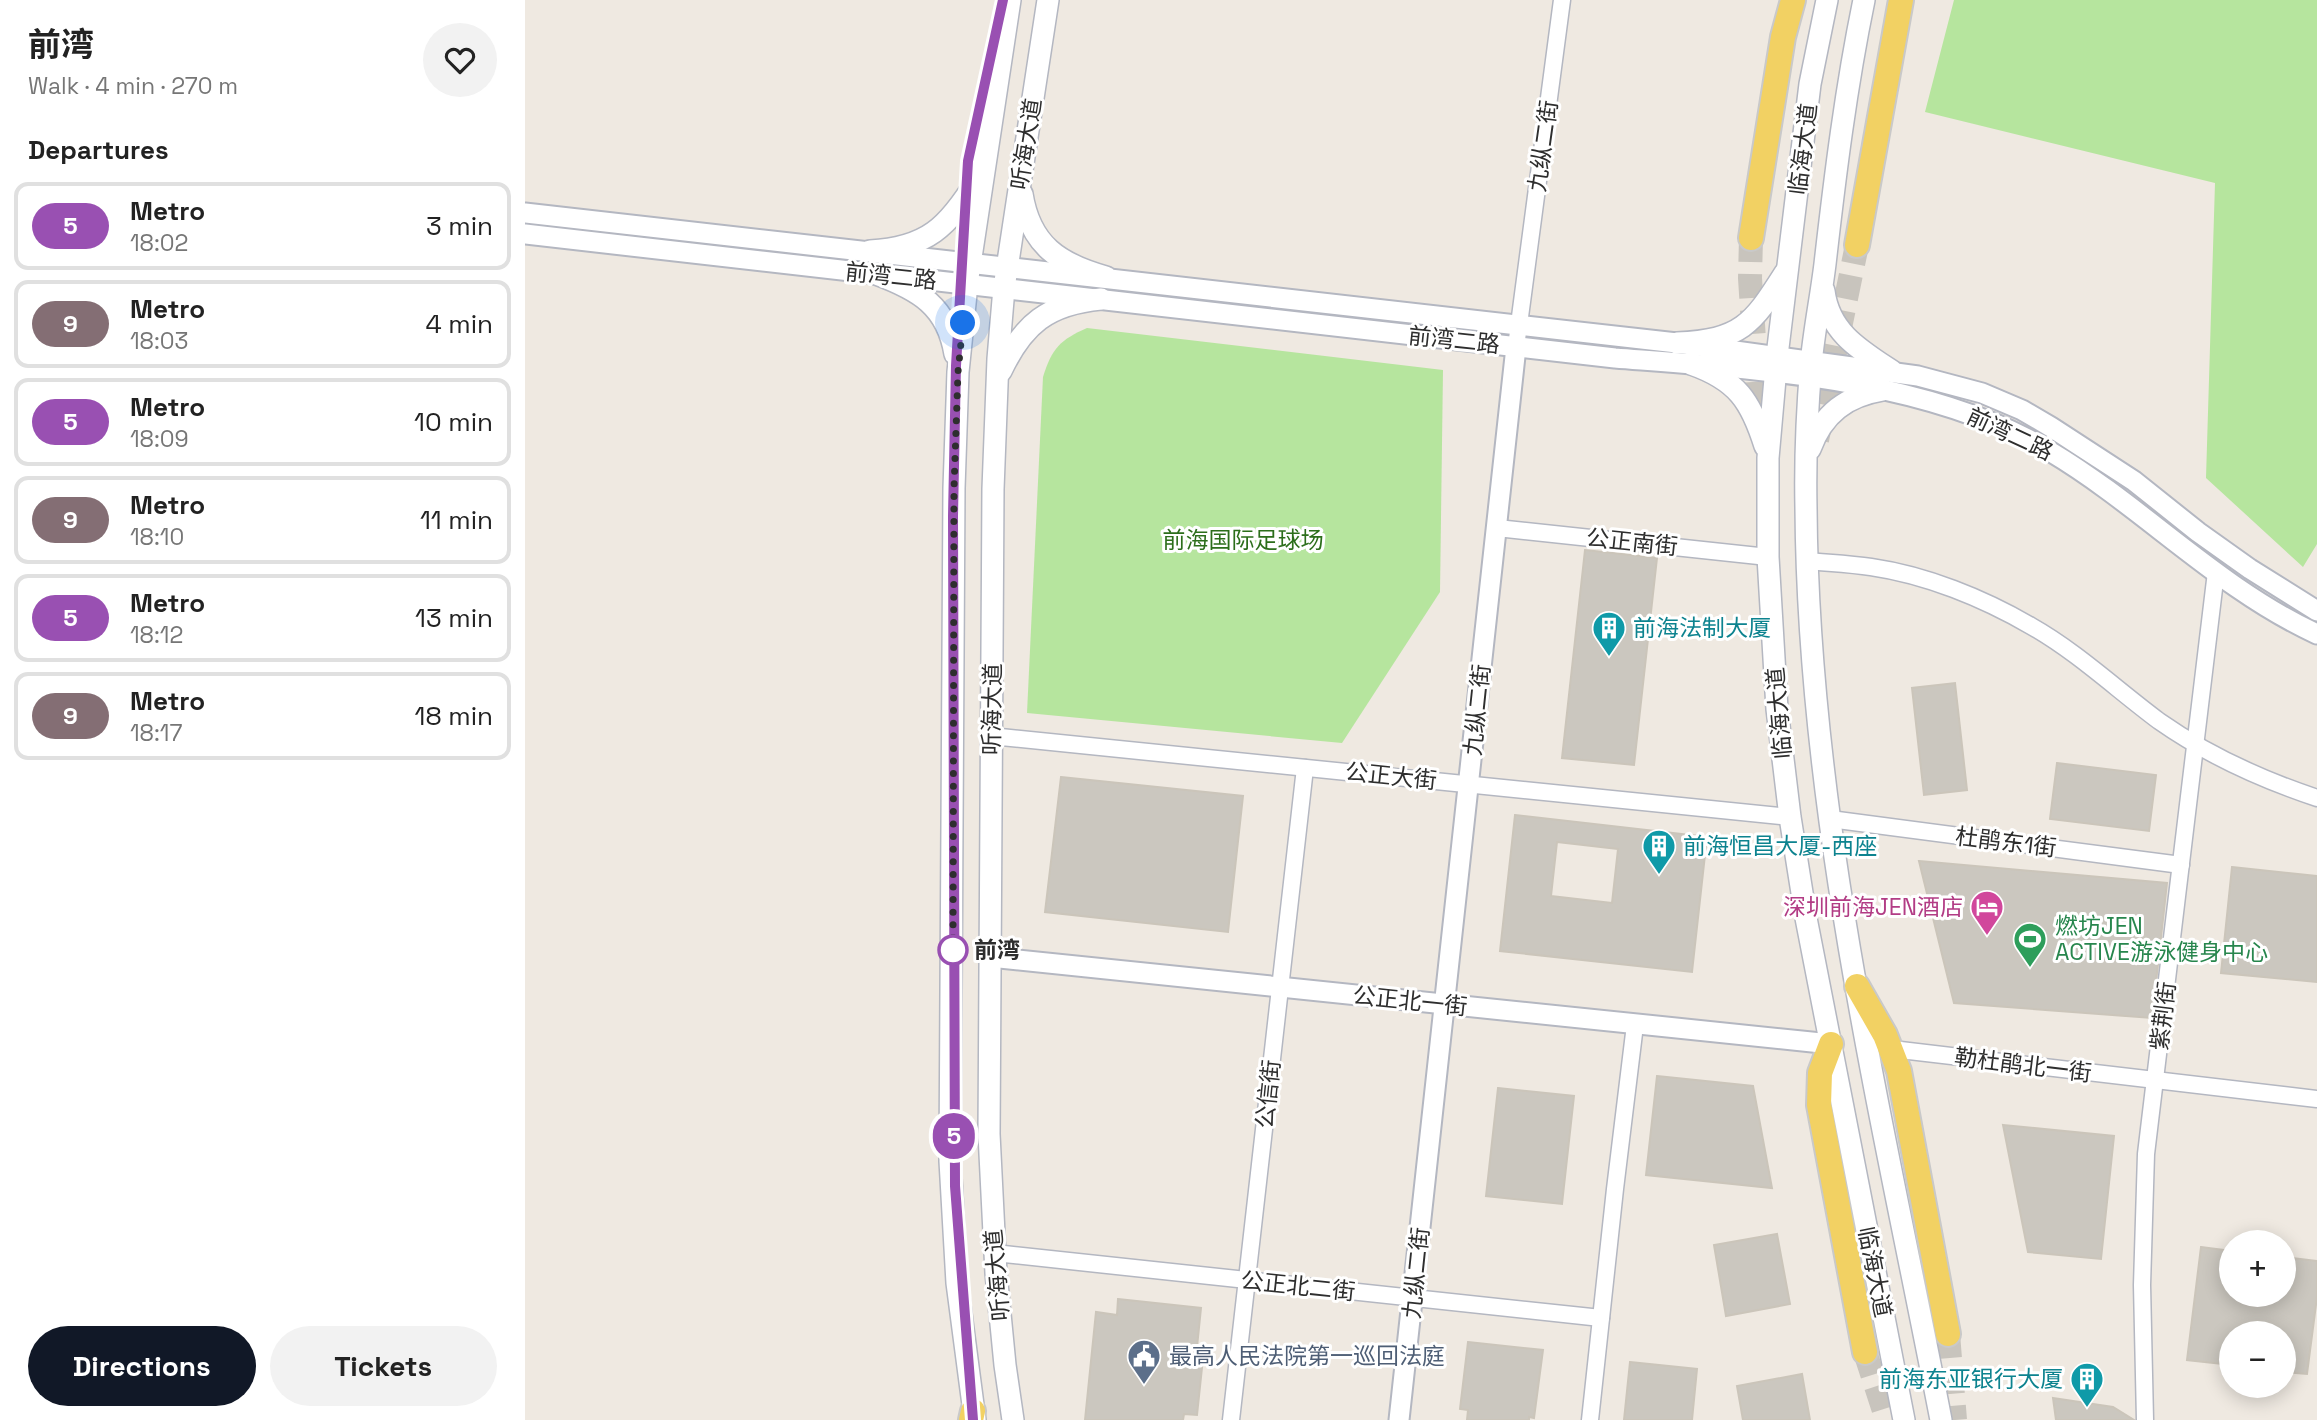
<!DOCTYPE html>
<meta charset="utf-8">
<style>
:root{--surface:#fff;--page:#f2f2f2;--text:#222;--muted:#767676;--line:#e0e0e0;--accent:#111827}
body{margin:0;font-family:"Space Grotesk","Noto Sans SC",sans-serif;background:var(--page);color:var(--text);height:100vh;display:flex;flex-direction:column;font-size:26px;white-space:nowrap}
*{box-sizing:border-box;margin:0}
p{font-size:23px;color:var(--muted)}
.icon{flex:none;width:38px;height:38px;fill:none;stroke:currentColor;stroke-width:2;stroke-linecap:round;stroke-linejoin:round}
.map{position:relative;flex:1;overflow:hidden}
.sheet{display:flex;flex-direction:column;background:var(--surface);width:525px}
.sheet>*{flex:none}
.badge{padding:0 14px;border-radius:23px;font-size:24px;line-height:46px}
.fabs{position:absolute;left:1694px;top:1230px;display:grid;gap:14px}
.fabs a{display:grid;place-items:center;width:77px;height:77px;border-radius:50%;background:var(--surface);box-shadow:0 4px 18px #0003;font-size:35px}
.you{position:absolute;width:35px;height:35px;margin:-18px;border:5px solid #fff;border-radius:50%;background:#1a73e8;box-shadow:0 0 0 10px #1a73e833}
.map>.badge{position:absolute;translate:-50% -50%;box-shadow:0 0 0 4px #fff}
h2{padding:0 28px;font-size:26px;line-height:63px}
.round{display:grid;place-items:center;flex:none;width:74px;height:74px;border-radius:37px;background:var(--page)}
.summary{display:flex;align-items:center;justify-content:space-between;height:119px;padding:0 28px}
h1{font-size:33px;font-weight:700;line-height:52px}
.primary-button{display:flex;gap:14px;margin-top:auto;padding:14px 28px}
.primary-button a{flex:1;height:80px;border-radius:42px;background:var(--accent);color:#fff;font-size:28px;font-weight:700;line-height:80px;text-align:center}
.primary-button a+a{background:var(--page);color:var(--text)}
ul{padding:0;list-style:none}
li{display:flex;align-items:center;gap:21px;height:88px;margin:0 14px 10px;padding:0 14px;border:4px solid var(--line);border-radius:14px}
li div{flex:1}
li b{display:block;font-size:26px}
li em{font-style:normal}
li .badge{min-width:77px;font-weight:700;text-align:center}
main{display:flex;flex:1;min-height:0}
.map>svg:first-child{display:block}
.green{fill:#b6e59e}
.building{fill:#cbc7bf;stroke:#cbc5ba;stroke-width:2;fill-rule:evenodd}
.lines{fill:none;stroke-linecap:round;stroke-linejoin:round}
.primary-tunnel{stroke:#c8c4bd;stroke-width:24;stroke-dasharray:24 12;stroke-linecap:butt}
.minor-casing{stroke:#b4b7c1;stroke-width:19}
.tertiary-casing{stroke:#b4b7c1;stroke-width:23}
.secondary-casing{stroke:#b4b7c1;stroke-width:24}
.primary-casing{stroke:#c9c9c9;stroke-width:28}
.minor{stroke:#fff;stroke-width:16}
.tertiary{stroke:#fff;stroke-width:19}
.secondary{stroke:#fff;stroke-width:21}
.primary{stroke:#f2d163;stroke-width:24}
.line-casing{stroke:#fff;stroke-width:16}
.line{stroke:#9950b2;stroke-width:10}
.walk{stroke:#2e2e2e;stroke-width:7;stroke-dasharray:0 12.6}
.stop-dot{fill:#fff;stroke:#9950b2;stroke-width:3.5}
.labels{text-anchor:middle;stroke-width:6;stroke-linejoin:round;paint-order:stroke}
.street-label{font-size:23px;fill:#2e2e2e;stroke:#fff}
.park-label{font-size:23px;fill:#2c6e1b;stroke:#fff}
.culture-label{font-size:23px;fill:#0d838f;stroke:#fff;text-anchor:start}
.hotel-label{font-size:23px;fill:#b23c85;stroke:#fff;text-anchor:end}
.leisure-label{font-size:23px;fill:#27864d;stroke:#fff;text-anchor:start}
.stop-label{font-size:23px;font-weight:bold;fill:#2e2e2e;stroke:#fff;text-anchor:start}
.service-label{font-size:23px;fill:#4e5e75;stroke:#fff;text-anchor:start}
</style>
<main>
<section class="sheet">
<div class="summary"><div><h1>前湾</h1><p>Walk · 4 min · 270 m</p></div><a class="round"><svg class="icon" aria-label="heart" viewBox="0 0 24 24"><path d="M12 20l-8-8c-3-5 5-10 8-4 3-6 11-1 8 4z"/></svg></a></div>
<h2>Departures</h2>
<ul>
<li><span class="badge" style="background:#9950b2;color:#fff">5</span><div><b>Metro</b><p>18:02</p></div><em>3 min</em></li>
<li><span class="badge" style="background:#846e74;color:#fff">9</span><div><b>Metro</b><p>18:03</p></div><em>4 min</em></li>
<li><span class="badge" style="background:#9950b2;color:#fff">5</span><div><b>Metro</b><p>18:09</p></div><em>10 min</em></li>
<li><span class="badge" style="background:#846e74;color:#fff">9</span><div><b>Metro</b><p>18:10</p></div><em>11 min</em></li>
<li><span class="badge" style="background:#9950b2;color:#fff">5</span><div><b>Metro</b><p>18:12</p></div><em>13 min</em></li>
<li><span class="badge" style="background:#846e74;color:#fff">9</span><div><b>Metro</b><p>18:17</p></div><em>18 min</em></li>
</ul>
<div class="primary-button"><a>Directions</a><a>Tickets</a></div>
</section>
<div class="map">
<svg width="1792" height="1420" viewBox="0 0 1792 1420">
<rect width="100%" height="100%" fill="#efe9e1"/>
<g class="green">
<path d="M1429 0H1792V544L1778 567 1681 478 1690 183 1400 112Z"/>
<path d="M562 328 918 370 915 592 817 743 502 713 518 377C527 348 535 340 562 328Z"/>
</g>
<g class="building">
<path d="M1060 550 1132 558 1109 765 1037 758Z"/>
<path d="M1430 683 1442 790 1399 795 1387 688Z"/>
<path d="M1532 763 1631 775 1624 831 1525 819Z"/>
<path d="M536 777 718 796 703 932 520 912Z"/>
<path d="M990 815 1182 837 1167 972 975 951ZM1032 842 1093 849 1087 903 1026 896Z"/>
<path d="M1394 861 1642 883 1627 1018 1429 1003Z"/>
<path d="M1707 867 1792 876V982L1696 973Z"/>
<path d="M1132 1076 1228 1086 1247 1188 1121 1175Z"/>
<path d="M973 1088 1049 1096 1037 1204 961 1196Z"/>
<path d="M1478 1125 1589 1136 1576 1259 1503 1252Z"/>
<path d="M1252 1234 1265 1304 1201 1316 1189 1245Z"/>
<path d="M1676 1247 1706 1251V1295H1759V1257L1792 1261V1297L1782 1374 1759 1372V1334H1706V1365L1662 1360Z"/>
<path d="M593 1299 676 1308 671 1357 678 1358 672 1415 659 1414 658 1420H560L571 1312 592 1315Z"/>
<path d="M943 1342 1018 1350 1009 1418 1004 1417V1420H942L943 1410 935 1409Z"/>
<path d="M1105 1362 1172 1369 1167 1420H1099Z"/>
<path d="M1277 1374 1285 1420H1218L1212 1386Z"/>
<path d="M1528 1398 1588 1407 1609 1420H1531Z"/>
</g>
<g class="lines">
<g class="primary-tunnel">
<path d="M1226 238 1225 278 1235 433"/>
<path d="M1292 440 1332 245"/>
<path d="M1423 1334 1430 1420"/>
<path d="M1340 1352 1362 1420"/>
</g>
<defs>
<g id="minor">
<path d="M991 347 1037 0"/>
<path d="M972 528 1243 557"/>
<path d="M1282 561C1303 563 1325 564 1346 567 1401 575 1458 598 1506 626 1552 652 1591 689 1634 721 1681 754 1738 780 1792 798"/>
<path d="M466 736 1265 817"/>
<path d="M1305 819 1656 865"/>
<path d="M1367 1049 1792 1099"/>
<path d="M470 1253 1076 1318"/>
<path d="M706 1420 780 768"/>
<path d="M1065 1420 1090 1189 1110 1025"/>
<path d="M1620 1420 1617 1285 1621 1154 1691 572"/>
</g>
<g id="tertiary">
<path d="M0 213 1152 343 1393 376 1457 393 1497 410 1526 427 1609 481 1673 532 1725 569 1792 611"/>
<path d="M0 234 1090 358C1230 369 1404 378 1526 452 1618 507 1694 589 1792 634"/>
<path d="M465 957 1306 1044"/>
<path d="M874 1420 991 347"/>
</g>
<g id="secondary">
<path d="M1302 0 1285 84 1252 356 1243 458V557L1252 709 1265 817 1281 918 1379 1420"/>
<path d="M1339 0C1321 87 1310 176 1300 264 1296 297 1289 331 1286 364 1282 412 1280 460 1281 508 1283 815 1358 1120 1416 1420"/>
<path d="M497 194C505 245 534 264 581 277"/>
<path d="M345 251C402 248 423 227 452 180"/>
<path d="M351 274C394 290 422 306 430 354"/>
<path d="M1299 291C1304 332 1335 350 1367 371"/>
<path d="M1152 343C1216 340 1227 325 1260 273"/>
<path d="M1166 364C1212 380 1226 401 1240 446"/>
<path d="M476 371C498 324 523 304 576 299"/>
<path d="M1285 449C1298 413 1322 396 1358 390"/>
<path d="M450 1420 432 1283 425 1161 429 488 433 372 442 284 485 0"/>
<path d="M488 1420 480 1365 471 1273 464 1134 468 489 473 359 479 288 523 0"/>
</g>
<g id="primary">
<path d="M1226 238 1258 37 1268 0"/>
<path d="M1332 245 1376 0"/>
<path d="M1332 986 1360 1035 1374 1071 1423 1334"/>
<path d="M1306 1044 1295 1073 1294 1105 1340 1352"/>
<path d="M446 1420 448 1411"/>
</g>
</defs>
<use href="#minor" class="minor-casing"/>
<use href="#tertiary" class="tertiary-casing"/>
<use href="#secondary" class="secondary-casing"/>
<use href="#primary" class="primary-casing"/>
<use href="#minor" class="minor"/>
<use href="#tertiary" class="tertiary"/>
<use href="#secondary" class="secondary"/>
<use href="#primary" class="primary"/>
</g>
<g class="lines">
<defs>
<path id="line" d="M448 1420 430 1186 428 516 431 366 443 161 478 0"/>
</defs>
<use href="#line" class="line-casing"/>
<use href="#line" class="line"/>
<path class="walk" d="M428 950 429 488 433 372 438 323"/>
</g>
<defs>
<symbol id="building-pin" viewBox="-11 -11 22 30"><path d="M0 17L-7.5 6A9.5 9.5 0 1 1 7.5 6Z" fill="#0f9aa8" stroke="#fff"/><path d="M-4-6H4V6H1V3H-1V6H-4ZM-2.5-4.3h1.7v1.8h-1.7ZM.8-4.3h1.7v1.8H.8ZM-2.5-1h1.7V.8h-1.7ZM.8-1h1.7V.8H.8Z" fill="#fff"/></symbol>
<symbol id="hotel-pin" viewBox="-11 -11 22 30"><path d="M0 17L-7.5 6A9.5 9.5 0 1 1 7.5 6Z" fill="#d1479c" stroke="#fff"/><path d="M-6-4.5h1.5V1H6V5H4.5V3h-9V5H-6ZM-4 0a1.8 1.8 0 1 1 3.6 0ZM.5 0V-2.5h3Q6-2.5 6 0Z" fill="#fff"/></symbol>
<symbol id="stadium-pin" viewBox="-11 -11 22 30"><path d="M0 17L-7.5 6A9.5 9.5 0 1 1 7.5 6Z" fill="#2e9e5b" stroke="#fff"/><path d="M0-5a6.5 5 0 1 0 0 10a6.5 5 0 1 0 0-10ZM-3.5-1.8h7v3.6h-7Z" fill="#fff"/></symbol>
<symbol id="civic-pin" viewBox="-11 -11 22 30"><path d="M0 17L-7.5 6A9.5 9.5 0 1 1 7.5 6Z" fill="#5c6f8a" stroke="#fff"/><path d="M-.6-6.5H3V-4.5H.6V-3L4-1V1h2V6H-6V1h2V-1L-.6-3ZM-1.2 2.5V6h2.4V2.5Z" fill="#fff"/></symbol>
</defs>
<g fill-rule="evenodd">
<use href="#building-pin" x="1065" y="609" width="38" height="52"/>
<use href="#building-pin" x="1115" y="827" width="38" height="52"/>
<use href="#hotel-pin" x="1443" y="888" width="38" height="52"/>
<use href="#stadium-pin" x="1486" y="920" width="38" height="52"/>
<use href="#civic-pin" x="600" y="1337" width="38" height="52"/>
<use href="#building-pin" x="1543" y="1360" width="38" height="52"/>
</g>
<circle class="stop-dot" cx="428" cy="950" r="14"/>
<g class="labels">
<g class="street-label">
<text transform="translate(501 144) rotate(-81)" y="8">听海大道</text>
<text transform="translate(1018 146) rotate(-82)" y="8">九纵二街</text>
<text transform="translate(1278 149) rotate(-83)" y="8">临海大道</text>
<text transform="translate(366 276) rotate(6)" y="8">前湾二路</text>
<text transform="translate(929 340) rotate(6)" y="8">前湾二路</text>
<text transform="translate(1485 434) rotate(25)" y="8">前湾二路</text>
<text transform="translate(1107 542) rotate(6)" y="8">公正南街</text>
<text transform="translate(467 709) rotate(-89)" y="8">听海大道</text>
<text transform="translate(952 710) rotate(-84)" y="8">九纵二街</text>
<text transform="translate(1254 713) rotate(-95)" y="8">临海大道</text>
<text transform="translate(866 776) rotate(6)" y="8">公正大街</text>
<text transform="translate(1481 842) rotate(7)" y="8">杜鹃东1街</text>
<text transform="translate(885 1001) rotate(6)" y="8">公正北一街</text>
<text transform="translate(1638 1016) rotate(-83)" y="8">紫荆街</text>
<text transform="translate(1498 1065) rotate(7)" y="8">勒杜鹃北一街</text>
<text transform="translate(743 1094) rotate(-84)" y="8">公信街</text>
<text transform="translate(1350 1272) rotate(79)" y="8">临海大道</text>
<text transform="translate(891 1273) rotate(-84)" y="8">九纵二街</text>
<text transform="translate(472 1275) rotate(-95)" y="8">听海大道</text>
<text transform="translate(773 1286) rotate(6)" y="8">公正北二街</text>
</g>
<g class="park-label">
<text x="718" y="548">前海国际足球场</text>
</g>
<g class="culture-label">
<text x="1108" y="636">前海法制大厦</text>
<text x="1158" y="854">前海恒昌大厦-西座</text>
<text x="1538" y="1387" text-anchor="end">前海东亚银行大厦</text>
</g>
<g class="hotel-label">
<text x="1438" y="915">深圳前海JEN酒店</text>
</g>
<g class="leisure-label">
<text x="1530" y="934">燃坊JEN<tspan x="1530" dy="26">ACTIVE游泳健身中心</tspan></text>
</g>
<g class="stop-label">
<text x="449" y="958">前湾</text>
</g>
<g class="service-label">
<text x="644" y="1364">最高人民法院第一巡回法庭</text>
</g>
</g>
</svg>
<div class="fabs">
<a>+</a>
<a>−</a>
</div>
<div class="you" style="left:438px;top:323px"></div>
<b class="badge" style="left:429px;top:1136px;background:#9950b2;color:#fff">5</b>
</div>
</main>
